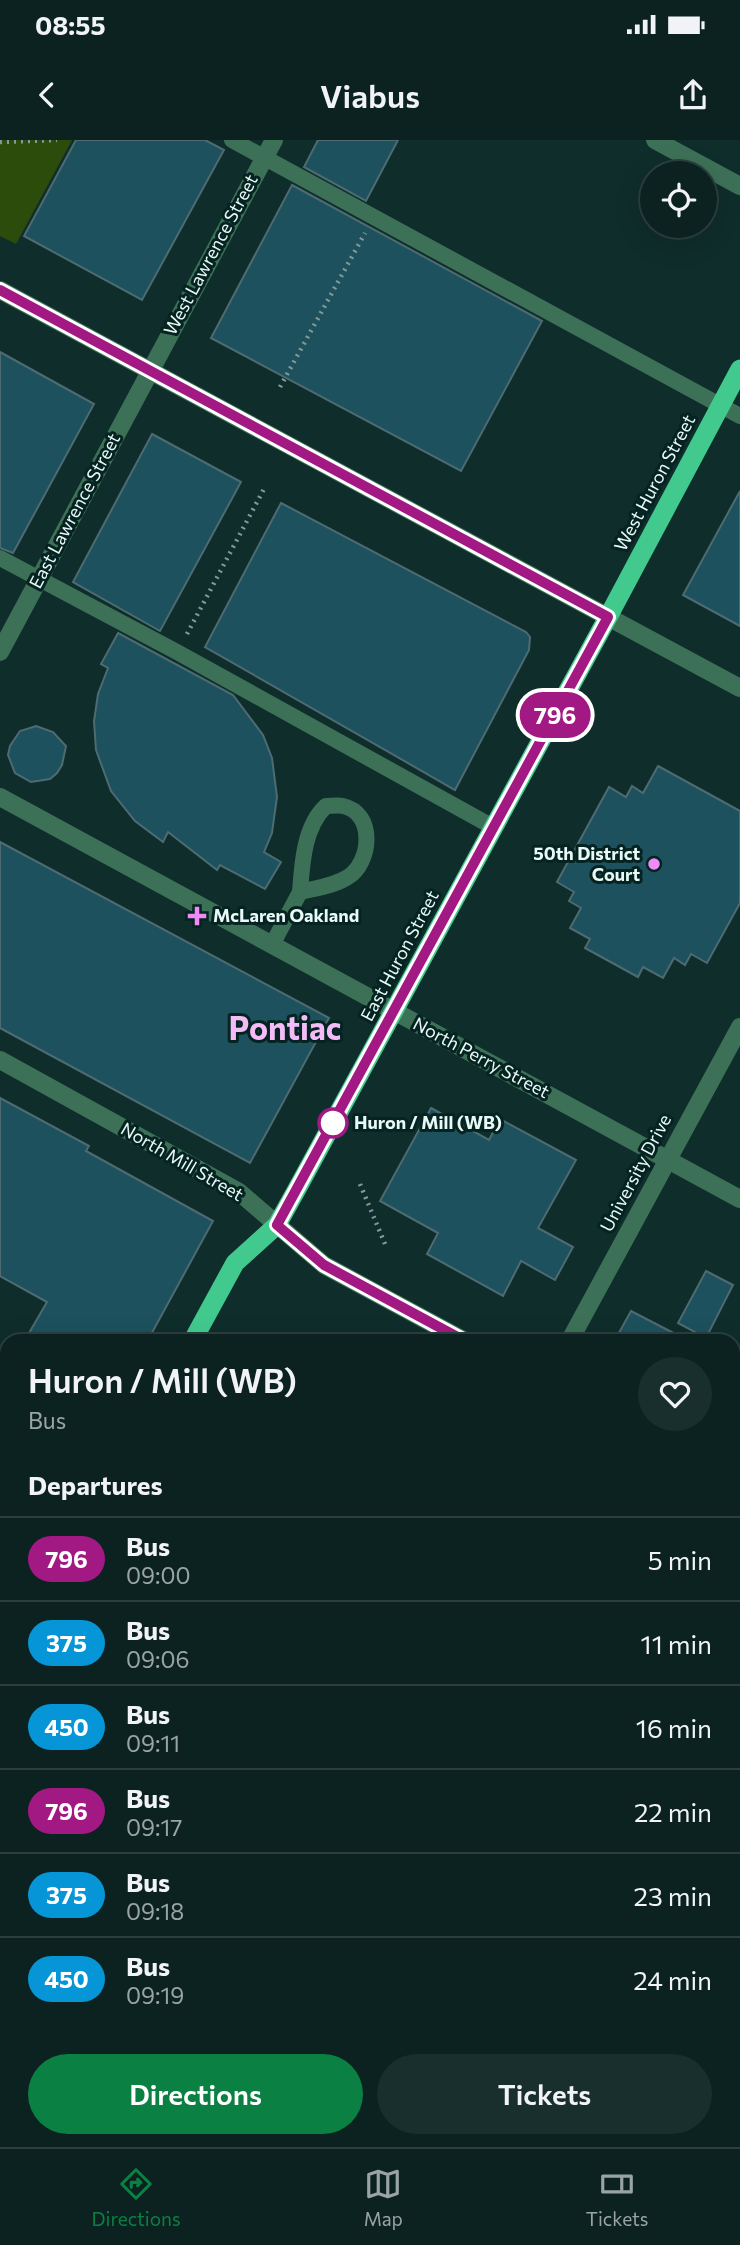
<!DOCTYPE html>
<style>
:root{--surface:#0b2220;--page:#192f2d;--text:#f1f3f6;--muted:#9aa4a5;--line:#2b3f3e;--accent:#0b8043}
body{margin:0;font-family:Commissioner,sans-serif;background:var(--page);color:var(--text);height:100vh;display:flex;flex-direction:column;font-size:26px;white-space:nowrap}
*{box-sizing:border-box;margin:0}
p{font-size:23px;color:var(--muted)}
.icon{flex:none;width:38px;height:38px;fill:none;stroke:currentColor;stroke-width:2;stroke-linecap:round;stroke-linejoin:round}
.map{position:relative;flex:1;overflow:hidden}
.sheet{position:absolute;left:0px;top:1194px;width:740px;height:814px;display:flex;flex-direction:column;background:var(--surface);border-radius:21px 21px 0 0;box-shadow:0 7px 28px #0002,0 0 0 2px var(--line)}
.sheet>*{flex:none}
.badge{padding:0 14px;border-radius:23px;font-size:24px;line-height:46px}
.tools{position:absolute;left:640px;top:21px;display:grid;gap:14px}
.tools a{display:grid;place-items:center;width:77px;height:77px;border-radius:50%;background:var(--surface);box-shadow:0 7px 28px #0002,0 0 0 2px var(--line);font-size:35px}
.map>.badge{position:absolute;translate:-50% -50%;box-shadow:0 0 0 4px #fff}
h2{padding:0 28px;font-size:26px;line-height:63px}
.round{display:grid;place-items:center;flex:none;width:74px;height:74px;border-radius:37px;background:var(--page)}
.head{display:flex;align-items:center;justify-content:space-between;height:119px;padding:0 28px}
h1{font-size:33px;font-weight:600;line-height:52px}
.action{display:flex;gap:14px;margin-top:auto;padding:14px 28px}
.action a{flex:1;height:80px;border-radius:42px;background:var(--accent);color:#fff;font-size:28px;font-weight:600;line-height:80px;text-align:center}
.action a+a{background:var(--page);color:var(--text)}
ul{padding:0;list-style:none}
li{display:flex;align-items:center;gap:21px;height:84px;padding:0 28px;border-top:2px solid var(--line)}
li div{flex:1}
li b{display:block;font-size:26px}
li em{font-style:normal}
li .badge{min-width:77px;font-weight:700;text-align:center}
.status{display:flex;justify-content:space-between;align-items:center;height:49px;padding:0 35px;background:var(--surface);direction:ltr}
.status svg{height:19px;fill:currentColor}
header{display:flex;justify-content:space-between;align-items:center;height:91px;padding:0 28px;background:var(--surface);font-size:32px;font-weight:600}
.dock{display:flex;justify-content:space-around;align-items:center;height:98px;border-top:2px solid var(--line);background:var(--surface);font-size:19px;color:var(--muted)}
.dock a{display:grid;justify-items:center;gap:4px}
.dock .current{color:var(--accent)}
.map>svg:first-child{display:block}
.green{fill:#2c4c0c}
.building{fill:#1c515d;stroke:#4e6b72;stroke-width:2}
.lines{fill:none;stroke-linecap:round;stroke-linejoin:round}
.path{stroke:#839a98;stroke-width:4.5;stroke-dasharray:2 5;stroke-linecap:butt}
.service{stroke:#3d7157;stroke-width:16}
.minor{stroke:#3d7157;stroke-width:18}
.tertiary{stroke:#3d7157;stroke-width:18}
.primary{stroke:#43bb85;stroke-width:18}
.trunk{stroke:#42ca8e;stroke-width:19}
.line-casing{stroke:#fff;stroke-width:16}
.line{stroke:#a31984;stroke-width:10}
.poi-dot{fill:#ef8bf7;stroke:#052321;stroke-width:2.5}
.stop-dot{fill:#fff;stroke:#a31984;stroke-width:3.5}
.labels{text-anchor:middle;stroke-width:6;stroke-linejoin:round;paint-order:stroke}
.street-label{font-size:18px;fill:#e8f9f7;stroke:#052321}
.poi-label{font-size:18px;font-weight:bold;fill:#e8f9f7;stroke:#052321;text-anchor:end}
.stop-label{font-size:18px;font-weight:bold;fill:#e8f9f7;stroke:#052321;text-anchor:start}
.town-label{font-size:32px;font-weight:bold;fill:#f3bcf7;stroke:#052321}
</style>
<div class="status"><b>08:55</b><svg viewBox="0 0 49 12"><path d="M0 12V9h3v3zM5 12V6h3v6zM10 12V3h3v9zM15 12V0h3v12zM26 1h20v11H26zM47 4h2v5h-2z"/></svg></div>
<header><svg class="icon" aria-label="back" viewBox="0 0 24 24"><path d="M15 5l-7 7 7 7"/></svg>Viabus<svg class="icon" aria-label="share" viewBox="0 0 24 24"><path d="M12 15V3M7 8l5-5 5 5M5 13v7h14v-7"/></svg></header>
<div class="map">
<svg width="740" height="2007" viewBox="0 0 740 2007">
<rect width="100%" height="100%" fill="#0f2d2b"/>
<path class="green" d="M0 0H72L16 104 0 96Z"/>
<g class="building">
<path d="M76 0H205L224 10 142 160 24 96Z"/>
<path d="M318 0H398L366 61 304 27Z"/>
<path d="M292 45 542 181 461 331 211 198Z"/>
<path d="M0 212 94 264 13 413 0 408Z"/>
<path d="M152 294 241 342 160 491 73 442Z"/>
<path d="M740 351V486L683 455Z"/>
<path d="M281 363 526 492 530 497 529 510 455 650 205 507Z"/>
<path d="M118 493 233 555 263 595 272 618 277 657 272 693 264 712 281 722 265 749 220 725 217 730 168 692 163 702 135 681 111 651 96 610 94 581 98 554 108 528 101 524Z"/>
<path d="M36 586 53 592 66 606 62 625 57 633 50 639 31 642 15 633 8 615 10 606 20 591Z"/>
<path d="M658 626 740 671V763L707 823 691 814 685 825 674 818 663 838 643 827 638 837 585 808 590 799 570 788 581 768 569 761 574 752 557 742 609 647 626 657 632 646 643 653Z"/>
<path d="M0 702 329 878 250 1023 0 888Z"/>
<path d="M0 958 89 1006 86 1011 213 1081 148 1200H25L47 1162 0 1136Z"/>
<path d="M431 968 489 1000 500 979 576 1020 538 1088 573 1107 555 1140 521 1121 503 1156 427 1114 438 1093 380 1061Z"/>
<path d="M706 1131 733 1145 706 1198 678 1183Z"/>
<path d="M631 1171 687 1200H615Z"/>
</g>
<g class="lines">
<g class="path">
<path d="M0 2 57 0"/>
<path d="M280 247 365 93"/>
<path d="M187 494 265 347"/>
<path d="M360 1044 385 1104"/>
</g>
<g class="service">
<path d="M232 0 740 276"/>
<path d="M0 418 177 512 493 687"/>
<path d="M326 666C331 666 338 665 343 666 376 673 371 723 348 737 334 746 316 748 300 752 302 724 304 686 326 666Z"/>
<path d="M272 805 300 752"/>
<path d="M0 1279 7 1285"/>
<path d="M0 1364 7 1355"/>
<path d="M733 1612 740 1614"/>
</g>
<g class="minor">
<path d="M655 0 740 46"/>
<path d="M0 150 608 477"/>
<path d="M0 512 274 0"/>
<path d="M0 920 239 1052 324 1125 463 1200"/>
<path d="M733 1321 740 1325"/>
<path d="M0 1951 7 1953"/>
<path d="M174 2000 198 2007"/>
</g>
<g class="tertiary">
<path d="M608 477 740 548"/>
<path d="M0 657 740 1059"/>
<path d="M570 1200 740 887"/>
</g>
<path class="primary" d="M0 1635 7 1640"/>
<g class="trunk">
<path d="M193 1200 235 1123 277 1085 297 1049 608 477 740 229"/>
<path d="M0 1535 7 1525"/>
<path d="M733 1933 740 1934"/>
<path d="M337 2007 339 2000"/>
</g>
</g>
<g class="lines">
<defs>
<path id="line" d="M0 150 608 477 277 1085 324 1125 463 1200"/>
</defs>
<use href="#line" class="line-casing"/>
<use href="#line" class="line"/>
</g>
<g class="poi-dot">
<circle cx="654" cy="724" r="7"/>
<path d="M193.5 765.5h7v7h7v7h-7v7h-7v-7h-7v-7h7z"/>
</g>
<circle class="stop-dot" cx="333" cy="983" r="14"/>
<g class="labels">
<g class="street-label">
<text transform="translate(211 115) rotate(-62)" y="6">West Lawrence Street</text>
<text transform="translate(655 343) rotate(-62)" y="6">West Huron Street</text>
<text transform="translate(75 371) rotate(-62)" y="6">East Lawrence Street</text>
<text transform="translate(400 816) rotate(-62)" y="6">East Huron Street</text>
<text transform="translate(481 918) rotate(28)" y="6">North Perry Street</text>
<text transform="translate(182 1022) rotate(30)" y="6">North Mill Street</text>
<text transform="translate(636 1033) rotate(-62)" y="6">University Drive</text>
</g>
<g class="poi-label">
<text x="640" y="720">50th District<tspan x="640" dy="21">Court</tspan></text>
<text x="213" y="782" text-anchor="start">McLaren Oakland</text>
</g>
<g class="stop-label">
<text x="354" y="989">Huron / Mill (WB)</text>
</g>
<g class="town-label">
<text x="285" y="900">Pontiac</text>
</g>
</g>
</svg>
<div class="tools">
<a><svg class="icon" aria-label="locate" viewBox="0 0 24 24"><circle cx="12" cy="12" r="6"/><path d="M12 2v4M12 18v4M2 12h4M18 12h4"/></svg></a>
</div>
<b class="badge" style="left:555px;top:575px;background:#a31984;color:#fff">796</b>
<section class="sheet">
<div class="head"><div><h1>Huron / Mill (WB)</h1><p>Bus</p></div><a class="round"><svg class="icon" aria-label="heart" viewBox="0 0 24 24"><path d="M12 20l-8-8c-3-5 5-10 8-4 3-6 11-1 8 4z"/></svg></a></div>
<h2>Departures</h2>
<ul>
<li><span class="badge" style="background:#a31984;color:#fff">796</span><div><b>Bus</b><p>09:00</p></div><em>5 min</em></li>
<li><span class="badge" style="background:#0696d7;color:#fff">375</span><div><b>Bus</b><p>09:06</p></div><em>11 min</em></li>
<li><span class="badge" style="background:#0696d7;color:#fff">450</span><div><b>Bus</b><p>09:11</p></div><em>16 min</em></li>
<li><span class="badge" style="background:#a31984;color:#fff">796</span><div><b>Bus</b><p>09:17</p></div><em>22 min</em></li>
<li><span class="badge" style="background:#0696d7;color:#fff">375</span><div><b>Bus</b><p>09:18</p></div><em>23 min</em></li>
<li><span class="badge" style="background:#0696d7;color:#fff">450</span><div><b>Bus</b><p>09:19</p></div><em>24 min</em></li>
</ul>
<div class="action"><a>Directions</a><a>Tickets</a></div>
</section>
</div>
<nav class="dock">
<a class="current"><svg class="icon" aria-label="directions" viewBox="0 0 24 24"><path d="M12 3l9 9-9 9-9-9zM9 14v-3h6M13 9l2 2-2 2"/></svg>Directions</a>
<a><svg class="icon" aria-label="map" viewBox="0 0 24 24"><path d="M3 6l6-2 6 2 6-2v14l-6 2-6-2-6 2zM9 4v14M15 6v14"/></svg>Map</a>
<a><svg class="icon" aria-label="tickets" viewBox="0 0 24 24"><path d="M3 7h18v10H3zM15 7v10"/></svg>Tickets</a>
</nav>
